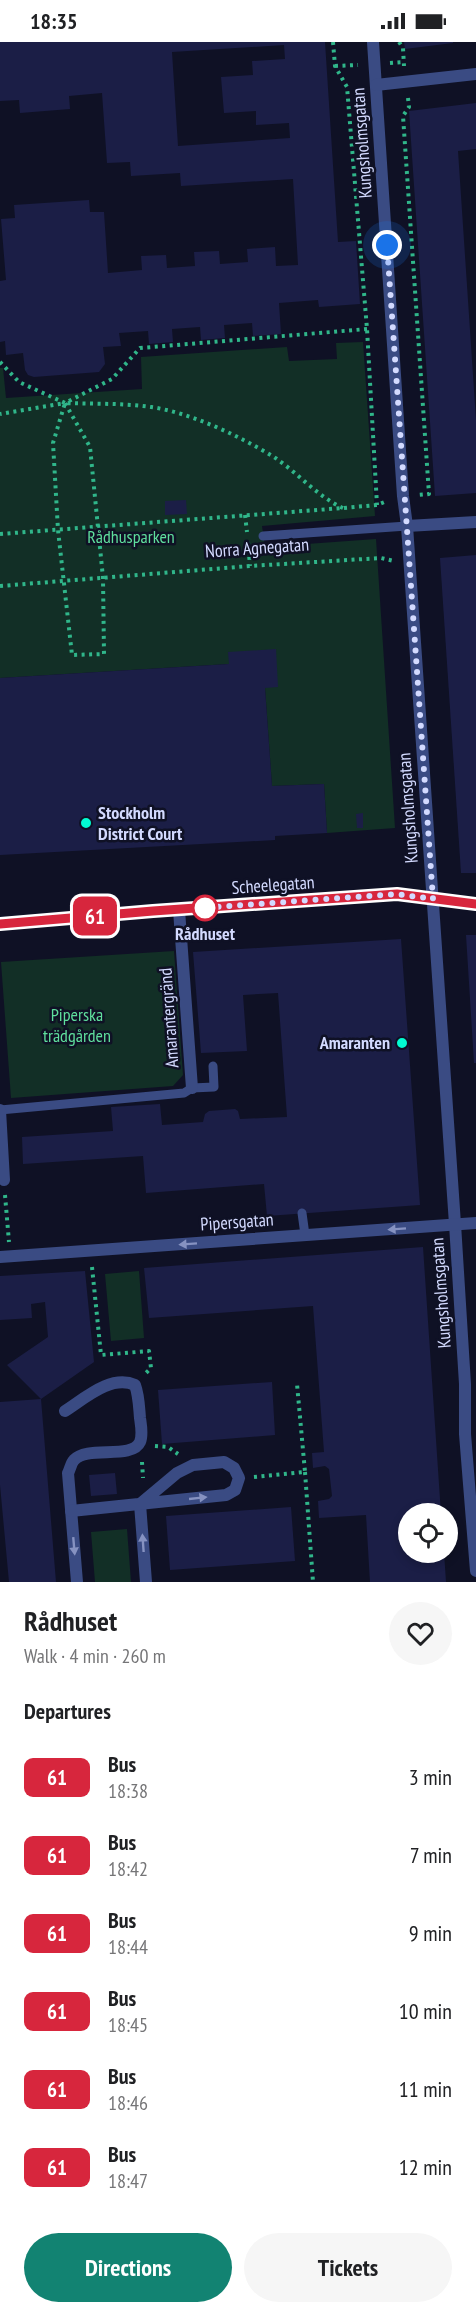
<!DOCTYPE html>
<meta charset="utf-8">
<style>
:root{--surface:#fff;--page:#f6f6f6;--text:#202124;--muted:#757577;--accent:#128372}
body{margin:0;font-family:"PT Sans Narrow",sans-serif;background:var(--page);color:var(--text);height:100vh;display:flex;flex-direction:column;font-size:22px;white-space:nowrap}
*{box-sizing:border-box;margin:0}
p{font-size:20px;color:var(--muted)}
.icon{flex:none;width:33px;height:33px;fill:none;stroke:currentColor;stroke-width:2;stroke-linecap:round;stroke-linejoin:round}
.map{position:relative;height:1540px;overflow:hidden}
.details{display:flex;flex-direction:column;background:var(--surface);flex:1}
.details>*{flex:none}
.badge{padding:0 12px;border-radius:9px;font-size:21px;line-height:39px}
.fabs{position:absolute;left:398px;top:1461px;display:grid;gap:12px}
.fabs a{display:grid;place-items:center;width:60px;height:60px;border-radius:50%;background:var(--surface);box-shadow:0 3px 9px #0003;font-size:30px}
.you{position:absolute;width:30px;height:30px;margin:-15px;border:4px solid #fff;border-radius:50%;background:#1a73e8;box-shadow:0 0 0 9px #1a73e833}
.map>.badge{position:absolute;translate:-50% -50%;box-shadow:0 0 0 3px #fff}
h2{padding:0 24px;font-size:22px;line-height:54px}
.round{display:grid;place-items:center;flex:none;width:63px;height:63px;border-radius:32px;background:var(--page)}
.overview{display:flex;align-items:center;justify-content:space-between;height:102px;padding:0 24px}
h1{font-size:28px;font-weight:800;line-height:45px}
.primary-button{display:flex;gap:12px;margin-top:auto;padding:12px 24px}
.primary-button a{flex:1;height:69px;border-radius:36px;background:var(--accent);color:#fff;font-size:24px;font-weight:800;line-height:69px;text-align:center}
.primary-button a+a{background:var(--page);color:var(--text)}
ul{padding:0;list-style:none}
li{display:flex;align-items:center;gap:18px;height:78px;padding:0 24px}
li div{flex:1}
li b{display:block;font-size:22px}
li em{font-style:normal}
li .badge{min-width:66px;font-weight:700;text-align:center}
.status{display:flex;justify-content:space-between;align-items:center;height:42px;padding:0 30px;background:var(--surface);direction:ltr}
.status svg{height:16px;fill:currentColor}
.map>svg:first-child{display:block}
.green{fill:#122f26}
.building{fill:#1b1e46;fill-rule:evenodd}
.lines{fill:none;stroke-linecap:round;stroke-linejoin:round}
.path{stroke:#30b68a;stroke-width:4;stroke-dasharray:3 4.5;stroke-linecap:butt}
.service{stroke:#3a4b83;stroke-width:9}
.minor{stroke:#3a4b83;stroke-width:12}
.tertiary{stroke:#3a4b83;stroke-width:12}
.oneway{fill:#8692c1}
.line-casing{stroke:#fff;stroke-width:14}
.line{stroke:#d7263d;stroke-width:9}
.walk{stroke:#d3daff;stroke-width:6;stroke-dasharray:0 10.8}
.poi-dot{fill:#02fbd2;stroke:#0f1125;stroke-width:2}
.stop-dot{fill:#fff;stroke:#d7263d;stroke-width:3}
.labels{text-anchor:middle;stroke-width:5;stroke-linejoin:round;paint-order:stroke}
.street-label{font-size:18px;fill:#d3daff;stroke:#0f1125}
.park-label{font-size:18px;fill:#5fdf9d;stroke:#0f1125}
.poi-label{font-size:18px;font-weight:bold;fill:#d3daff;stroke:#0f1125;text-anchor:start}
.stop-label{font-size:18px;font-weight:bold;fill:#d3daff;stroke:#0f1125}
</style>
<div class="status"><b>18:35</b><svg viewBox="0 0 49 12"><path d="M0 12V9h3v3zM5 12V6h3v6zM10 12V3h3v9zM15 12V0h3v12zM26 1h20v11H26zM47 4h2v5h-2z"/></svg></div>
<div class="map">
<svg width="476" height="1540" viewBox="0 0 476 1540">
<rect width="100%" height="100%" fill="#0f1125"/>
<g class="green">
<path d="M363 300 375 474 262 484 265 505 376 497 395 786 327 791 324 742 272 744 265 646 229 622 0 636V326H3L6 356 142 347 141 315 287 305 289 319 337 317 336 301Z"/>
<path d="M174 909 183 1033 173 1044 11 1056 1 920Z"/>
<path d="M139 1229 144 1296 111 1299 105 1232Z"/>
<path d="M127 1487 131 1540H95L91 1490Z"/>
</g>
<g class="building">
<path d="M0 0H325L338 200 356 199 360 262 319 265 318 258 279 261 281 292 253 294 252 281 224 283 225 296 201 298 200 285 172 287 173 300 149 302 148 289 119 291 121 304 103 305 105 322 99 330 34 335 28 333 25 328 23 311 6 313 5 299 0 300V239L6 238 1 177 15 176 14 163 89 158 90 170H104L108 231 142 228 141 214 166 213 167 226 195 224 194 210 219 209 220 222 248 220 247 207 275 205 276 224 298 223 293 137 181 144 180 131 131 134 130 120 107 121 102 51 69 54 70 67 20 71 19 58 0 59ZM284 3 285 17 252 19 253 33 221 35 224 71 256 69V83L289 81 290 96 178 104 172 10Z"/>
<path d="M404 0H453V1L405 7Z"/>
<path d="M476 61V107L458 109 476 378V451L435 454 409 69Z"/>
<path d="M186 458 187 472 165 473V459Z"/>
<path d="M476 513V831H461L440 516Z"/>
<path d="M276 607 278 645 265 646 272 744 324 742 327 791 275 794V798L0 813V636L229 622 228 610Z"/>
<path d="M363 771V786H357L356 772Z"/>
<path d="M466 893H476V1021H474Z"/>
<path d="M401 897 420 1163 267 1174 264 1142 146 1151 143 1114 23 1122 22 1095 113 1089 111 1065 160 1062 162 1083 203 1080 205 1072 209 1069 235 1067 238 1069 240 1077 287 1075 278 951 243 953 247 1009 201 1011 193 910Z"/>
<path d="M423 1205 441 1472H408V1510H444L446 1540H370L366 1473 319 1476 318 1459 329 1457 332 1454 329 1427 325 1424 313 1426 312 1411 324 1410 313 1264 149 1276 144 1226Z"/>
<path d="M85 1229 94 1320 41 1357 56 1540H9L0 1443V1360L41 1357 7 1323 48 1295 45 1260 31 1262 32 1276 0 1278V1234Z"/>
<path d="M272 1340 275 1393 162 1402 158 1348Z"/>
<path d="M115 1431 117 1452 91 1454 89 1433Z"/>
<path d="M291 1465 295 1519 170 1528 166 1474Z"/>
</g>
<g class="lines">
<g class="path">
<path d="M333 0 335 24 347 45 367 287 377 463"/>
<path d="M399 0 403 6 404 24"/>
<path d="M390 21 404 20"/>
<path d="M335 24 358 23"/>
<path d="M408 56 409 65 403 74 429 452 418 453"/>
<path d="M0 320 19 340 65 361 0 372"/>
<path d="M343 466C318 455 298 431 274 415 239 394 192 371 151 365 123 361 93 362 65 361L53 401 58 488 72 613 104 612 103 536 90 405 65 361 112 337 140 306 367 287"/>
<path d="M245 473 247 490"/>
<path d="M0 492 343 466 377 463 387 459"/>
<path d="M248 500 250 524"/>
<path d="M0 544 250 524 381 516 394 519"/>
<path d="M5 1153 9 1200"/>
<path d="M92 1225 101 1313 149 1309 151 1326 145 1332"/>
<path d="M155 1404 168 1405 178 1412"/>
<path d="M142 1420 143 1436"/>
<path d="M305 1430 313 1540"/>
<path d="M254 1435 305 1430 297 1342"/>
</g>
<g class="service">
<path d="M263 494 407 484"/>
<path d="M0 1068 184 1051 192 1046 214 1045 213 1024"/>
<path d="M302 1171 305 1193"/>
</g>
<g class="minor">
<path d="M373 0 403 454 407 484 455 1182 465 1342V1392L476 1529"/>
<path d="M376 43 476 32"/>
<path d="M407 484 476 480"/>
<path d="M179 868 192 1046"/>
<path d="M0 1068 4 1138"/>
<path d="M0 1215 476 1181"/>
<path d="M65 1369C84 1357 111 1332 135 1343 139 1354 139 1365 140 1376 141 1383 143 1393 140 1400 132 1418 87 1403 74 1418 71 1421 70 1428 68 1431L77 1540"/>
<path d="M140 1462 146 1540"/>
<path d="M71 1469 226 1453 235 1448 239 1436 234 1426 224 1420 193 1423 177 1431 140 1462"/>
</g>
<path class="tertiary" d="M0 882 153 869 397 852 476 862"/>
</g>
<defs><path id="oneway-solid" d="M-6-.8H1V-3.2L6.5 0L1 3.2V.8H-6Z" transform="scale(1.5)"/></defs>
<g class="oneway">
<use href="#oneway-solid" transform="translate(397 1187) rotate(176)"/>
<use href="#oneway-solid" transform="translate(188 1202) rotate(176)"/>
<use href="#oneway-solid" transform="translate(198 1456) rotate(-6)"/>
<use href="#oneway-solid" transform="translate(143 1501) rotate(-94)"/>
<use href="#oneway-solid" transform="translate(74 1504) rotate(85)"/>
</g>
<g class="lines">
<defs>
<path id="line" d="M0 882 153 869 397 852 476 862"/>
</defs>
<use href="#line" class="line-casing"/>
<use href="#line" class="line"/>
<path class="walk" d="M205 866H201L397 852 433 857 387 203"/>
</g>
<g class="poi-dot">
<circle cx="86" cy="781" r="6"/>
<circle cx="402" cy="1001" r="6"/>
</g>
<circle class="stop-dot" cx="205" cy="866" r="12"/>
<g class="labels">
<g class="street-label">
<text transform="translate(362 101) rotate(-94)" y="6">Kungsholmsgatan</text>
<text transform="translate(257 506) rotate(-4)" y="6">Norra Agnegatan</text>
<text transform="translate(408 766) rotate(-94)" y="6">Kungsholmsgatan</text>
<text transform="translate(273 843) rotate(-4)" y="6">Scheelegatan</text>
<text transform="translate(169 976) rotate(-94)" y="6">Amarantergränd</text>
<text transform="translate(237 1180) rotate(-4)" y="6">Pipersgatan</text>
<text transform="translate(441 1251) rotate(-94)" y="6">Kungsholmsgatan</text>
</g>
<g class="park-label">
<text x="131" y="501">Rådhusparken</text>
<text x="77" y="979">Piperska<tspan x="77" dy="21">trädgården</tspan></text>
</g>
<g class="poi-label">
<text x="98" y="777">Stockholm<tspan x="98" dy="21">District Court</tspan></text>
<text x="390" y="1007" text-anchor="end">Amaranten</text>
</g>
<g class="stop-label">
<text x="205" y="898">Rådhuset</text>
</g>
</g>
</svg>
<div class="fabs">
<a><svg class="icon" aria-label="locate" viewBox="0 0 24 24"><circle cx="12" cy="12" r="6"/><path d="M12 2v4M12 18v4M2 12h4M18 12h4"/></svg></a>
</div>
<div class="you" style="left:387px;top:203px"></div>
<b class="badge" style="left:95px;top:874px;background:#d7263d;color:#fff">61</b>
</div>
<section class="details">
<div class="overview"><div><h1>Rådhuset</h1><p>Walk · 4 min · 260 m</p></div><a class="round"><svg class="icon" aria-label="heart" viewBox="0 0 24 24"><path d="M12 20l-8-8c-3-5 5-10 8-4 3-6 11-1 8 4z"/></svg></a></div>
<h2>Departures</h2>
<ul>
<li><span class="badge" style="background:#d7263d;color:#fff">61</span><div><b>Bus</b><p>18:38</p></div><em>3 min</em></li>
<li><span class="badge" style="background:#d7263d;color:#fff">61</span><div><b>Bus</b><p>18:42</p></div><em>7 min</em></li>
<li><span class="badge" style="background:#d7263d;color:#fff">61</span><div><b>Bus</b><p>18:44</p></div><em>9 min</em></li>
<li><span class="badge" style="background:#d7263d;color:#fff">61</span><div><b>Bus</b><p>18:45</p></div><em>10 min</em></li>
<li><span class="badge" style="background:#d7263d;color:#fff">61</span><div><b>Bus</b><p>18:46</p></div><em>11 min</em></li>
<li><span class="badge" style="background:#d7263d;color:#fff">61</span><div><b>Bus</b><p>18:47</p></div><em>12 min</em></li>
</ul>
<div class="primary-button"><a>Directions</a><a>Tickets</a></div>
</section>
